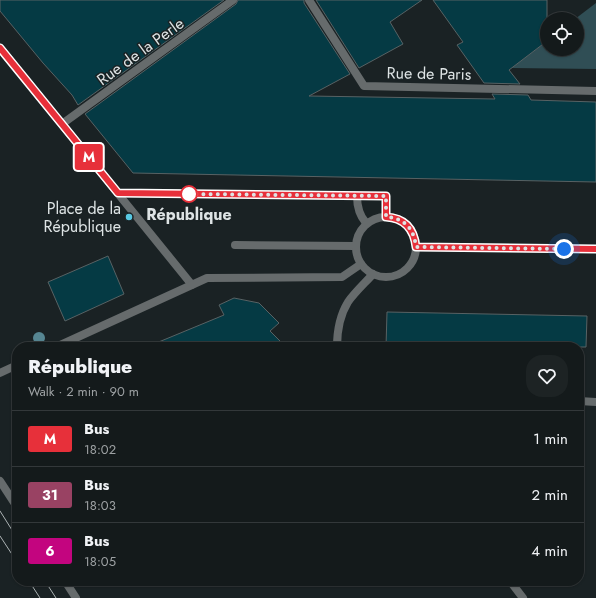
<!DOCTYPE html>
<meta charset="utf-8">
<style>
:root{--surface:#141a1b;--page:#1d2324;--text:#f1f3f6;--muted:#9da1a3;--line:#33383a}
body{margin:0;font-family:Jost,sans-serif;background:var(--page);color:var(--text);height:100vh;display:flex;flex-direction:column;font-size:15px;white-space:nowrap}
*{box-sizing:border-box;margin:0}
p{font-size:13px;color:var(--muted)}
.icon{flex:none;width:22px;height:22px;fill:none;stroke:currentColor;stroke-width:2;stroke-linecap:round;stroke-linejoin:round}
.map{position:relative;flex:1;overflow:hidden}
.panel{position:absolute;left:12px;top:342px;width:572px;height:244px;display:flex;flex-direction:column;background:var(--surface);border-radius:16px;box-shadow:0 1px 3px #0004,0 0 0 1px var(--line)}
.panel>*{flex:none}
.badge{padding:0 8px;border-radius:3px;font-size:14px;line-height:26px}
.buttons{position:absolute;left:540px;top:12px;display:grid;gap:8px}
.buttons a{display:grid;place-items:center;width:44px;height:44px;border-radius:50%;background:var(--surface);box-shadow:0 1px 3px #0004,0 0 0 1px var(--line);font-size:20px}
.you{position:absolute;width:20px;height:20px;margin:-10px;border:3px solid #fff;border-radius:50%;background:#1a73e8;box-shadow:0 0 0 6px #1a73e833}
.map>.badge{position:absolute;translate:-50% -50%;box-shadow:0 0 0 2px #fff}
.round{display:grid;place-items:center;flex:none;width:42px;height:42px;border-radius:16px;background:var(--page)}
.headline{display:flex;align-items:center;justify-content:space-between;height:68px;padding:0 16px}
h1{font-size:19px;font-weight:800;line-height:30px}
ul{padding:0;list-style:none}
li{display:flex;align-items:center;gap:12px;height:56px;padding:0 16px;border-top:1px solid var(--line)}
li div{flex:1}
li b{display:block;font-size:15px}
li em{font-style:normal}
li .badge{min-width:44px;font-weight:700;text-align:center}
.map>svg:first-child{display:block}
.green{fill:#304e55}
.building{fill:#053a44;stroke:#586264}
.lines{fill:none;stroke-linecap:round;stroke-linejoin:round}
.service{stroke:#666b6c;stroke-width:8}
.pedestrian{stroke:#666b6c;stroke-width:8}
.minor{stroke:#666b6c;stroke-width:8}
.tram{stroke:#acb3b4;stroke-width:1}
.tree{fill:#568692}
.line-casing{stroke:#fff;stroke-width:9}
.line{stroke:#e7303a;stroke-width:6}
.walk{stroke:#dee4e5;stroke-width:4;stroke-dasharray:0 7.2}
.stop-dot{fill:#fff;stroke:#e7303a;stroke-width:2}
.poi-dot{fill:#58c9e3;stroke:#1a2224;stroke-width:1.5}
.labels{text-anchor:middle;stroke-width:3;stroke-linejoin:round;paint-order:stroke}
.street-label{font-size:16px;fill:#dee4e5;stroke:#1a2224}
.poi-label{font-size:16px;fill:#dee4e5;stroke:#1a2224;text-anchor:end}
.stop-label{font-size:16px;font-weight:bold;fill:#dee4e5;stroke:#1a2224}
</style>
<div class="map">
<svg width="596" height="598" viewBox="0 0 596 598">
<rect width="100%" height="100%" fill="#1a2224"/>
<path class="green" d="M596 3V69L511 68 547 41V49H577V19H575Z"/>
<g class="building">
<path d="M0 0H224L78 105 72 95 43 63 0 11Z"/>
<path d="M238 0H304V3L350 74 309 96 495 99 492 94 528 95 531 100 596 102V182L133 173 85 114 236 4Z"/>
<path d="M316 0H422L390 22 403 44 359 68Z"/>
<path d="M433 0H547V41L509 70 520 84 484 83 457 45 463 42Z"/>
<path d="M108 256 124 294 65 321 48 282Z"/>
<path d="M234 298 259 303 279 323 270 331 286 347H149V346L224 315 219 305Z"/>
<path d="M387 312 587 316 586 347H386Z"/>
</g>
<g class="lines">
<g class="service">
<path d="M318 195 386 196V217"/>
<path d="M357 196C357 207 359 215 366 223"/>
<path d="M235 245 356 246"/>
</g>
<g class="pedestrian">
<path d="M309 0 364 86 596 91"/>
<path d="M0 48 192 285"/>
<path d="M62 124 233 0"/>
<path d="M118 193 318 195"/>
<path d="M579 401 596 402"/>
</g>
<g class="minor">
<circle cx="386" cy="247" r="30"/>
<path d="M416 247 596 249"/>
<path d="M56 347 207 278 342 277 361 264"/>
<path d="M337 347C337 332 340 315 348 302 355 292 365 283 373 274"/>
<path d="M0 373 17 365"/>
<path d="M0 481 17 507"/>
<path d="M65 581 76 598"/>
<path d="M510 581 523 598"/>
</g>
<g class="tram">
<path d="M0 511 17 538"/>
<path d="M0 536 17 562"/>
<path d="M29 581 40 598"/>
<path d="M45 581 56 598"/>
</g>
</g>
<circle class="tree" cx="39" cy="338" r="6"/>
<g class="lines">
<defs>
<path id="line" d="M0 48 118 193 386 196V217C405 218 414 229 416 247L596 249"/>
</defs>
<use href="#line" class="line-casing"/>
<use href="#line" class="line"/>
<path class="walk" d="M189 194 386 196V217C405 218 414 229 416 247L564 249"/>
</g>
<circle class="stop-dot" cx="189" cy="194" r="8"/>
<circle class="poi-dot" cx="129" cy="217" r="4"/>
<g class="labels">
<g class="street-label">
<text transform="translate(140 51) rotate(-36)" y="6">Rue de la Perle</text>
<text transform="translate(429 73) rotate(1)" y="6">Rue de Paris</text>
</g>
<g class="poi-label">
<text x="121" y="214">Place de la<tspan x="121" dy="18">République</tspan></text>
</g>
<g class="stop-label">
<text x="189" y="220">République</text>
</g>
</g>
</svg>
<div class="buttons">
<a><svg class="icon" aria-label="locate" viewBox="0 0 24 24"><circle cx="12" cy="12" r="6"/><path d="M12 2v4M12 18v4M2 12h4M18 12h4"/></svg></a>
</div>
<div class="you" style="left:564px;top:249px"></div>
<b class="badge" style="left:89px;top:157px;background:#e7303a;color:#fff">M</b>
<section class="panel">
<div class="headline"><div><h1>République</h1><p>Walk · 2 min · 90 m</p></div><a class="round"><svg class="icon" aria-label="heart" viewBox="0 0 24 24"><path d="M12 20l-8-8c-3-5 5-10 8-4 3-6 11-1 8 4z"/></svg></a></div>
<ul>
<li><span class="badge" style="background:#e7303a;color:#fff">M</span><div><b>Bus</b><p>18:02</p></div><em>1 min</em></li>
<li><span class="badge" style="background:#994263;color:#fff">31</span><div><b>Bus</b><p>18:03</p></div><em>2 min</em></li>
<li><span class="badge" style="background:#c3057f;color:#fff">6</span><div><b>Bus</b><p>18:05</p></div><em>4 min</em></li>
</ul>
</section>
</div>
